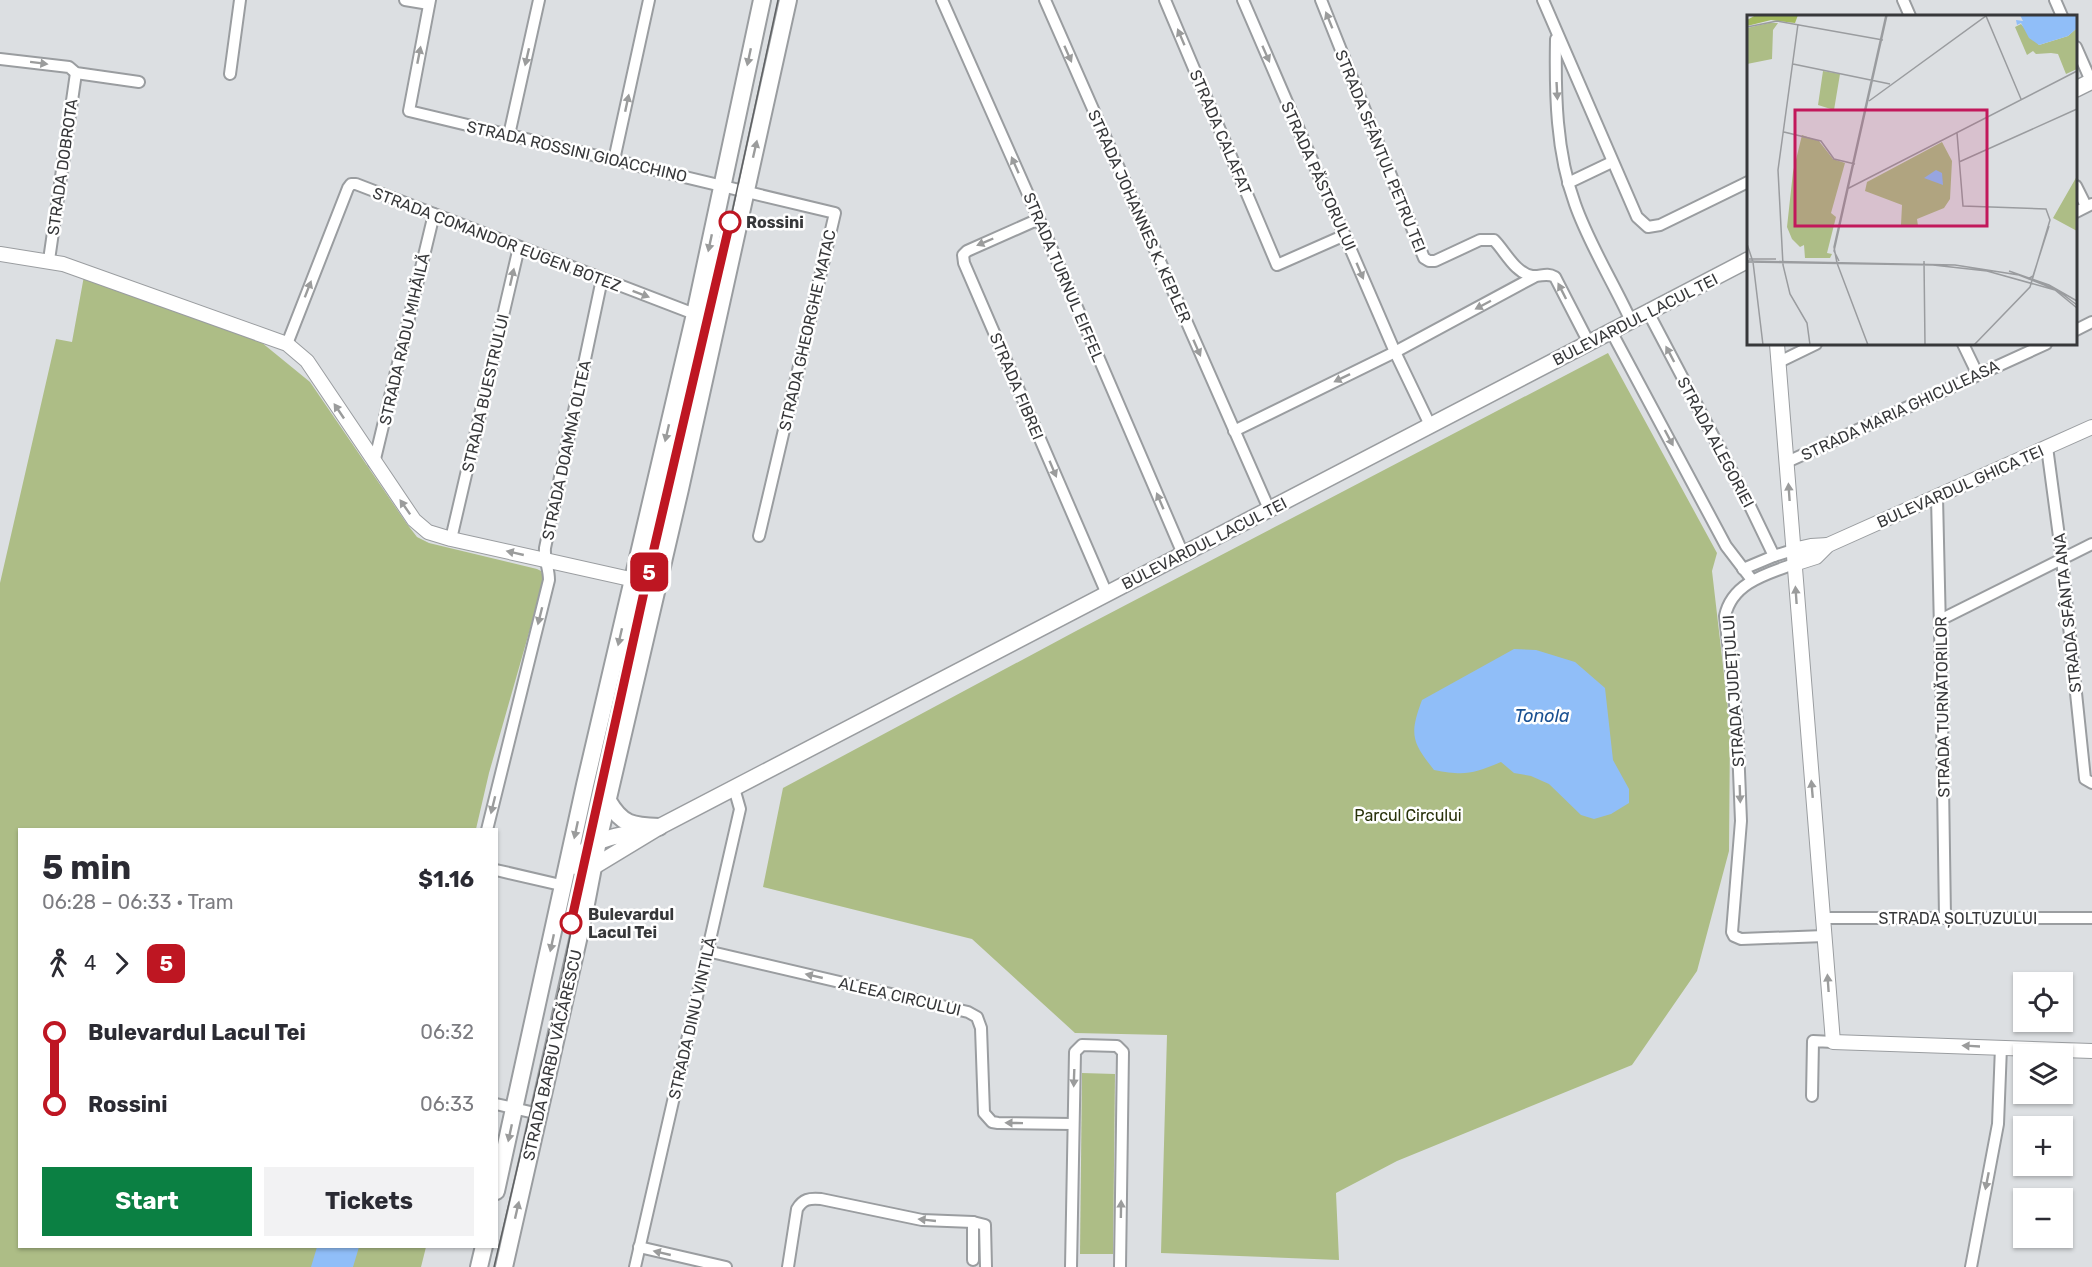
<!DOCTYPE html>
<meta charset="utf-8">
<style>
:root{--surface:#fff;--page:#f2f2f3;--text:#2b2b33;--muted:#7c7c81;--accent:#0b8043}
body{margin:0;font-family:Rubik,sans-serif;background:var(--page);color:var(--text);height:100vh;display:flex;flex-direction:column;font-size:22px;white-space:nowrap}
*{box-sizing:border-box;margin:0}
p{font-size:20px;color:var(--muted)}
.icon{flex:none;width:33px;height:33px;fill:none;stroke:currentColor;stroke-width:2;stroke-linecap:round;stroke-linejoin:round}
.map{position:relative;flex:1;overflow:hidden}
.drawer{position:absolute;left:18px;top:828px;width:480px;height:420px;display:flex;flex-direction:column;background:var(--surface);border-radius:0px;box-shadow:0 2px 4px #0004}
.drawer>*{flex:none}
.badge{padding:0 12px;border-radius:9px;font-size:21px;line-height:39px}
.fabs{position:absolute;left:2013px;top:972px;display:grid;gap:12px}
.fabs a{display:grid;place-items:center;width:60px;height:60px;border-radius:0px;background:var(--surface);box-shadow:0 2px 4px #0004;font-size:30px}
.map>.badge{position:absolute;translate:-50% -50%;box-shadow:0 0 0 3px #fff}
.legs{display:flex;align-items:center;gap:9px;height:66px;padding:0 24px;font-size:20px}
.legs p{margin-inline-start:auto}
.head{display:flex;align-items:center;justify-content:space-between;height:102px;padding:0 24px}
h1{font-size:33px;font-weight:700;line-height:45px}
.cta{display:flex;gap:12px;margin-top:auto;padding:12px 24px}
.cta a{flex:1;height:69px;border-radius:0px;background:var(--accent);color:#fff;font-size:24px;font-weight:700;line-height:69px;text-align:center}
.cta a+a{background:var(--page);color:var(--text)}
ul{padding:0 24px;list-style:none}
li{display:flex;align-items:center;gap:21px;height:72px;font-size:22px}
li i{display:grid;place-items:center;width:9px;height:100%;margin:0 8px;background:currentColor}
li i::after{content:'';width:15px;height:15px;margin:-8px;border:4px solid;border-radius:50%;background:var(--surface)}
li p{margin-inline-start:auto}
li:first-child i{background:linear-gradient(#0000 50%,currentColor 0)}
li:last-child i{background:linear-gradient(currentColor 50%,#0000 0)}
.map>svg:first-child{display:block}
.green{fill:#adbd86}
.water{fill:#90bef8}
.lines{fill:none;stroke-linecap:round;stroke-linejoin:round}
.minor-casing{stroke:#9a9da0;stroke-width:14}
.tertiary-casing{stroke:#9a9da0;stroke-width:16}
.secondary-casing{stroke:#9a9da0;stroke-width:18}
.primary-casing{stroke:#9a9da0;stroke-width:20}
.minor{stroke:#fff;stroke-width:10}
.tertiary{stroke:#fff;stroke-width:14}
.secondary{stroke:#fff;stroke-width:15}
.primary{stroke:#fff;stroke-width:16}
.tram{stroke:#5f6163;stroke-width:1.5}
.oneway{fill:#9b9c9c}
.line-1-casing{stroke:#fff;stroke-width:14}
.line-1{stroke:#be1622;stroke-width:9}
.stop-1-dot{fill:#fff;stroke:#be1622;stroke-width:3}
.labels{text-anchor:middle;stroke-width:5;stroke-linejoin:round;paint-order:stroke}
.street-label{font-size:16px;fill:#37383a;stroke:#fff}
.stop-label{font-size:16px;font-weight:bold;fill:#37383a;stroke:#fff;text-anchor:start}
.park-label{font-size:16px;fill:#29320b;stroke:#fff}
.water-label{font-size:18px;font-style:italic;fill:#1a5192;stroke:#fff}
.inset-road{fill:none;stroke:#9a9c9f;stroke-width:1.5}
.view{fill:#c2185b;fill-opacity:0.15;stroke:#c2185b;stroke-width:3}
.inset-edge{fill:none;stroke:#37383a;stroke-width:3}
</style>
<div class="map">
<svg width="2092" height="1267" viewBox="0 0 2092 1267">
<rect width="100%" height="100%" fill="#dcdfe2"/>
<g class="green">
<path d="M84 276 261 342 310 382 407 524 417 537 429 543 537 569 541 571 544 580 489 773 476 829 20 830V1246L426 1247 421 1267H0V583L56 339 72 342Z"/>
<path d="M1608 353 1717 553 1712 571 1730 726 1729 851 1697 971 1632 1065 1397 1161 1336 1193 1339 1260 1161 1253 1167 1035 1075 1033 972 939 763 887 783 788 1076 631Z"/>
<path d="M1082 1073 1115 1074 1113 1254H1080Z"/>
</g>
<g class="water">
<path d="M1514 649 1536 650 1575 662 1605 688 1613 760 1629 789V803L1611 814 1594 819 1581 815 1549 784 1531 776 1514 773 1501 762C1472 774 1465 776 1434 770 1412 742 1409 735 1422 700Z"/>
<path d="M317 1247V1246L359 1247 353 1267H311Z"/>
</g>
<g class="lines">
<defs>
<g id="minor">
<path d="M405 0 429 4"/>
<path d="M430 0 409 111 835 213 759 536"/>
<path d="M942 0 1039 219 1183 554"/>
<path d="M1045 0 1269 509"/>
<path d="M1165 0 1277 265 1345 235"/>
<path d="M1243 0 1395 352 1430 425"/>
<path d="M1321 0 1424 258 1429 261H1435L1480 240H1494C1505 251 1515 273 1532 276 1541 277 1546 272 1555 277L1589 343"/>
<path d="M1543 0 1637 217 1648 227 1660 225 1748 182"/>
<path d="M1903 0 1910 16"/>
<path d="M2055 0 2062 16"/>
<path d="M1556 39C1555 94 1556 152 1575 204 1589 244 1613 282 1631 321"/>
<path d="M2076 47 2091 81"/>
<path d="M0 59 69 67 76 73 139 82"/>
<path d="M230 74 240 0"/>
<path d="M509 135 539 0"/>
<path d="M614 160 649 0"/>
<path d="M1568 183 1612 162"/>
<path d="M2076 186 2086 206"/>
<path d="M2076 212 2092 204"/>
<path d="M1039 219 967 251 963 255 964 263 1107 594"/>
<path d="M49 260 76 73"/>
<path d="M1648 312 1748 502 1774 556 1793 550"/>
<path d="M2076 330 2092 322"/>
<path d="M1611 331 1726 546 1752 580"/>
<path d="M287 344 348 188 351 184H356L718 323"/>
<path d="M1963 344 1978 375"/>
<path d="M1779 362 1816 344"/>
<path d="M1234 431 1395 352 1534 277"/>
<path d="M2047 447 2062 559 2085 779 2092 783"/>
<path d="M1787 462 2046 344"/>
<path d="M374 463 434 214"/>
<path d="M1937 497 1942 718 1945 917"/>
<path d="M451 539 519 247"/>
<path d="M1794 564C1766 574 1732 583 1725 616L1737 722 1741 821 1732 932 1734 936 1741 939 1825 936"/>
<path d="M1743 569 1774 556"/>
<path d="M1940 620 2092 544"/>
<path d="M487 830 549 580C549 568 544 560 545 548L602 279"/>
<path d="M496 870 565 886"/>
<path d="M1823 918H2092"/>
<path d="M707 951 968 1012 977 1017 981 1028 984 1113 992 1122 998 1123 1073 1124"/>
<path d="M1812 1096 1813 1041 1833 1042"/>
<path d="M496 1104 539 1114"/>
<path d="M639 1247 726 1267"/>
<path d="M973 1260V1222"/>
<path d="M635 1267 740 809 734 788"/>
<path d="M788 1267 797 1209C803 1199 809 1198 821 1199L922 1220 973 1222 985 1225 986 1267"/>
<path d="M1071 1267 1075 1052 1082 1045 1117 1046 1123 1052 1120 1267"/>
<path d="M1971 1267 1998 1124 2001 1047"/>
</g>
<g id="tertiary">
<path d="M0 254 63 264 287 344 307 361 414 520 428 532 451 539 657 585"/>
<path d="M1777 344 1833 1042 2092 1051"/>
<path d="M1793 550 1811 546 1828 545"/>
<path d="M1794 564 1816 557 1828 545 2092 427"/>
</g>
<g id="secondary">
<path d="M2076 89 2092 81"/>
<path d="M653 829C615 836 597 835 569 865L583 868 593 867 659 827 1748 260"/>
</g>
<g id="primary">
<path d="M608 801C622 825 632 826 659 827"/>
<path d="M496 1191 585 785 695 314 762 0"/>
<path d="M479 1267 484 1246"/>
<path d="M504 1267 585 909 598 841 680 489 788 0"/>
</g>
</defs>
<use href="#minor" class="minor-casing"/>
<use href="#tertiary" class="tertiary-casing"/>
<use href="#secondary" class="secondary-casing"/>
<use href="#primary" class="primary-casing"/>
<use href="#minor" class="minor"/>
<use href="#tertiary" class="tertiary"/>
<use href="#secondary" class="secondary"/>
<use href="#primary" class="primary"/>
<path class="tram" d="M494 1267 562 977 588 846 646 583 730 222 778 0"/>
</g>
<defs><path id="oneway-solid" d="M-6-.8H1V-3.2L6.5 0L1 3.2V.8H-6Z" transform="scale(1.5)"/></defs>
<g class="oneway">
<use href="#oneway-solid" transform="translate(1329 20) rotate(-112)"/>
<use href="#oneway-solid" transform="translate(1181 37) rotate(-113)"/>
<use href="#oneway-solid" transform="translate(1068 54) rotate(66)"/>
<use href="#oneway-solid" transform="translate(1266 54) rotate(66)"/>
<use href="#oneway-solid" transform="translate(419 55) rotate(-79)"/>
<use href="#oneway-solid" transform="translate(527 57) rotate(103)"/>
<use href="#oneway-solid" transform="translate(749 57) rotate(102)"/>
<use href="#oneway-solid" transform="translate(39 63) rotate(7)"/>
<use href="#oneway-solid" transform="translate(1557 91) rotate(87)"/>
<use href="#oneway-solid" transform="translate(627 103) rotate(-78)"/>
<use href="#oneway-solid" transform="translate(755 149) rotate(-77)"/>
<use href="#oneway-solid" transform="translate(1015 165) rotate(-114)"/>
<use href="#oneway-solid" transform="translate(985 242) rotate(157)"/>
<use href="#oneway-solid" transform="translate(710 243) rotate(102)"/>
<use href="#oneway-solid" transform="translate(1360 271) rotate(67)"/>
<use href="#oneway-solid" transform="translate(512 277) rotate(-77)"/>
<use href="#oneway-solid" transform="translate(308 289) rotate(-69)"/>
<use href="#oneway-solid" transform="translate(1562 291) rotate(-117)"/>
<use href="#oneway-solid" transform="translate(641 294) rotate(21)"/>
<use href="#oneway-solid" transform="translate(1483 305) rotate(152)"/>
<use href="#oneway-solid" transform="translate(1197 348) rotate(66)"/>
<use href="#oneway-solid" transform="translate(1670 354) rotate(-118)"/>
<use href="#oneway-solid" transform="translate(1342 378) rotate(154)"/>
<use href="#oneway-solid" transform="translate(339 411) rotate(-124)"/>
<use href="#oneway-solid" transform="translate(667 433) rotate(103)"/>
<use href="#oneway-solid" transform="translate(1669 438) rotate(62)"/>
<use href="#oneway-solid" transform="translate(1053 469) rotate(67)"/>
<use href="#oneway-solid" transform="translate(1789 492) rotate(-94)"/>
<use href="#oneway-solid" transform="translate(1160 501) rotate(-113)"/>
<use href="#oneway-solid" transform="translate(405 507) rotate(-125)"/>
<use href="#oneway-solid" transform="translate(515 553) rotate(-167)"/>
<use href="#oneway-solid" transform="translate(1796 595) rotate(-94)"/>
<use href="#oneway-solid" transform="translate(540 616) rotate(104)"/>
<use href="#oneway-solid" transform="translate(620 637) rotate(103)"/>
<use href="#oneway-solid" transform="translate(1812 789) rotate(-95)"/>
<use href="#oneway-solid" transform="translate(1740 794) rotate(88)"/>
<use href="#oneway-solid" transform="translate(493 805) rotate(104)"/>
<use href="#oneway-solid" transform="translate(576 830) rotate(102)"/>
<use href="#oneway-solid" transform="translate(552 943) rotate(102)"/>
<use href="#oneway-solid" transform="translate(814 976) rotate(-167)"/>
<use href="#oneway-solid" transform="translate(1828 983) rotate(-94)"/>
<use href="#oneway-solid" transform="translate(1971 1046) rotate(-177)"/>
<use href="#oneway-solid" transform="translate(1074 1078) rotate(92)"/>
<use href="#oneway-solid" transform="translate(1014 1123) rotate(-179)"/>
<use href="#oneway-solid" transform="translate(510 1133) rotate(102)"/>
<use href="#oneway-solid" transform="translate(1987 1181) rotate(101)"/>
<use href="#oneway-solid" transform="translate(1121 1209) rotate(-89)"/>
<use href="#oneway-solid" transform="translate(517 1210) rotate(-77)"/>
<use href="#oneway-solid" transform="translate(927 1220) rotate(-174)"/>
<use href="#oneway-solid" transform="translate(662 1253) rotate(-167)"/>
</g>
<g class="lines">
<defs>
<path id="line-1" d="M571 923 646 583 730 222"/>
</defs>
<use href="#line-1" class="line-1-casing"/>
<use href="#line-1" class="line-1"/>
</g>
<g class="stop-1-dot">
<circle cx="730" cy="222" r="10"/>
<circle cx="571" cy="923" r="10"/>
</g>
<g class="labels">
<g class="street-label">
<text transform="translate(1221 132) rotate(67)" y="6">STRADA CALAFAT</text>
<text transform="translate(577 151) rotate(13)" y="6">STRADA ROSSINI GIOACCHINO</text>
<text transform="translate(1381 151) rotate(68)" y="6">STRADA SFÂNTUL PETRU TEI</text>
<text transform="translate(62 167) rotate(-82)" y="6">STRADA DOBROTA</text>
<text transform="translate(1319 176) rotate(66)" y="6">STRADA PĂSTORULUI</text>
<text transform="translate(1140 216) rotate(66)" y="6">STRADA JOHANNES K. KEPLER</text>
<text transform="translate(497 239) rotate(21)" y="6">STRADA COMANDOR EUGEN BOTEZ</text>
<text transform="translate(1064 277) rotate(67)" y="6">STRADA TURNUL EIFFEL</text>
<text transform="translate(1635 319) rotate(-27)" y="6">BULEVARDUL LACUL TEI</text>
<text transform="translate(807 330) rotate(-77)" y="6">STRADA GHEORGHE MATAC</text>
<text transform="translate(404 339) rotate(-77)" y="6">STRADA RADU MIHĂILĂ</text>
<text transform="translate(1017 386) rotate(67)" y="6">STRADA FIBREI</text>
<text transform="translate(485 393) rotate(-77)" y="6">STRADA BUESTRULUI</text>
<text transform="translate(1900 410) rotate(-25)" y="6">STRADA MARIA GHICULEASA</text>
<text transform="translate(1716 442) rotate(62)" y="6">STRADA ALEGORIEI</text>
<text transform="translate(566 450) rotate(-78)" y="6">STRADA DOAMNA OLTEA</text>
<text transform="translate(1960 486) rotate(-24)" y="6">BULEVARDUL GHICA TEI</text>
<text transform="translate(1204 543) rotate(-27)" y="6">BULEVARDUL LACUL TEI</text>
<text transform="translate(2067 613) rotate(-96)" y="6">STRADA SFÂNTA ANA</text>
<text transform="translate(1733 691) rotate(-94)" y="6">STRADA JUDEȚULUI</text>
<text transform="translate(1942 707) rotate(-91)" y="6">STRADA TURNĂTORILOR</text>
<text x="1958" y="924">STRADA ȘOLTUZULUI</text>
<text transform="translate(900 996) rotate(13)" y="6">ALEEA CIRCULUI</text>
<text transform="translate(692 1018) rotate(-77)" y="6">STRADA DINU VINTILĂ</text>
<text transform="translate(552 1055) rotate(-77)" y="6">STRADA BARBU VĂCĂRESCU</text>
</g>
<g class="stop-label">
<text x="746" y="228">Rossini</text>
<text x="588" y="920">Bulevardul<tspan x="588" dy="18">Lacul Tei</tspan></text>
</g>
<g class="park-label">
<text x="1408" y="821">Parcul Circului</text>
</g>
<g class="water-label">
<text x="1542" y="722">Tonola</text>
</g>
</g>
<g transform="translate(1747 15)">
<rect width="330" height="330" fill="#dcdfe2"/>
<path d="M22 8H31L26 15 25 44 0 49V13ZM274 9 292 30 321 21 330 13V54L319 59 311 39 304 38 289 39 286 36 280 40 268 12ZM76 56 93 59 87 95 71 90ZM55 120 72 126 86 144 98 148 84 198 89 202 80 238 85 239 83 243H58L57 230 53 232 45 224 40 212 46 157ZM195 127 205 146 203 184 197 193 170 204 171 211 154 210 155 190 118 176 120 167ZM330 161V216L306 203Z" fill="#adbd86"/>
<path d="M9 0H51L48 8 24 5 0 11V5Z" fill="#a3ba5e"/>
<path d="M273 0H330V13L321 21 292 30 282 23 274 8 270 10 269 5 276 6ZM189 155 195 158 196 170 177 163Z" fill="#90bef8"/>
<path class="inset-road" d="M51 9 31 155 36 250 43 279 60 308 63 330M0 12 30 6 136 25M46 49 143 69M122 86 239 1 274 84M37 117 74 126 87 144 108 149M210 118 216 191 299 194 303 205 283 272 227 330M212 147 330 94M100 174 330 56M0 229 6 247 16 330M2 244H29M0 246 208 250 272 260 310 275 330 290M92 246 87 236 140 0M177 246 178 330M0 247 186 250 240 256 308 275 330 293M90 248 121 330M90 248 87 232 139 0M262 256 302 270 330 286M281 264 286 261 302 211"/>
<path class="view" d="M48 95H240V211H48Z"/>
<rect width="330" height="330" class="inset-edge"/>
</g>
</svg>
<div class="fabs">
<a><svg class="icon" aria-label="locate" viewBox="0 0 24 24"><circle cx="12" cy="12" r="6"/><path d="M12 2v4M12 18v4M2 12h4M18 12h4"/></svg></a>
<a><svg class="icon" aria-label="layers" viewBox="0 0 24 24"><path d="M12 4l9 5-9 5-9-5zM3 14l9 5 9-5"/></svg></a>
<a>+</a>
<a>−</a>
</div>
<b class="badge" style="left:649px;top:572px;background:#be1622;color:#fff">5</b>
<section class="drawer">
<div class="head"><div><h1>5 min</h1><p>06:28 – 06:33 · Tram</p></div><b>$1.16</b></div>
<div class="legs"><svg class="icon" aria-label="walk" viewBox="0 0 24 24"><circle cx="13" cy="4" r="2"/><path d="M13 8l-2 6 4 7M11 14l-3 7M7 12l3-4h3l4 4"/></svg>4<svg class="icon" aria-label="forward" viewBox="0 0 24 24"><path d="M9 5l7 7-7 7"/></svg><b class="badge" style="background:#be1622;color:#fff">5</b></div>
<ul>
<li><i style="color:#be1622"></i><b>Bulevardul Lacul Tei</b><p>06:32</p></li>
<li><i style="color:#be1622"></i><b>Rossini</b><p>06:33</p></li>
</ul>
<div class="cta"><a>Start</a><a>Tickets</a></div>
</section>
</div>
